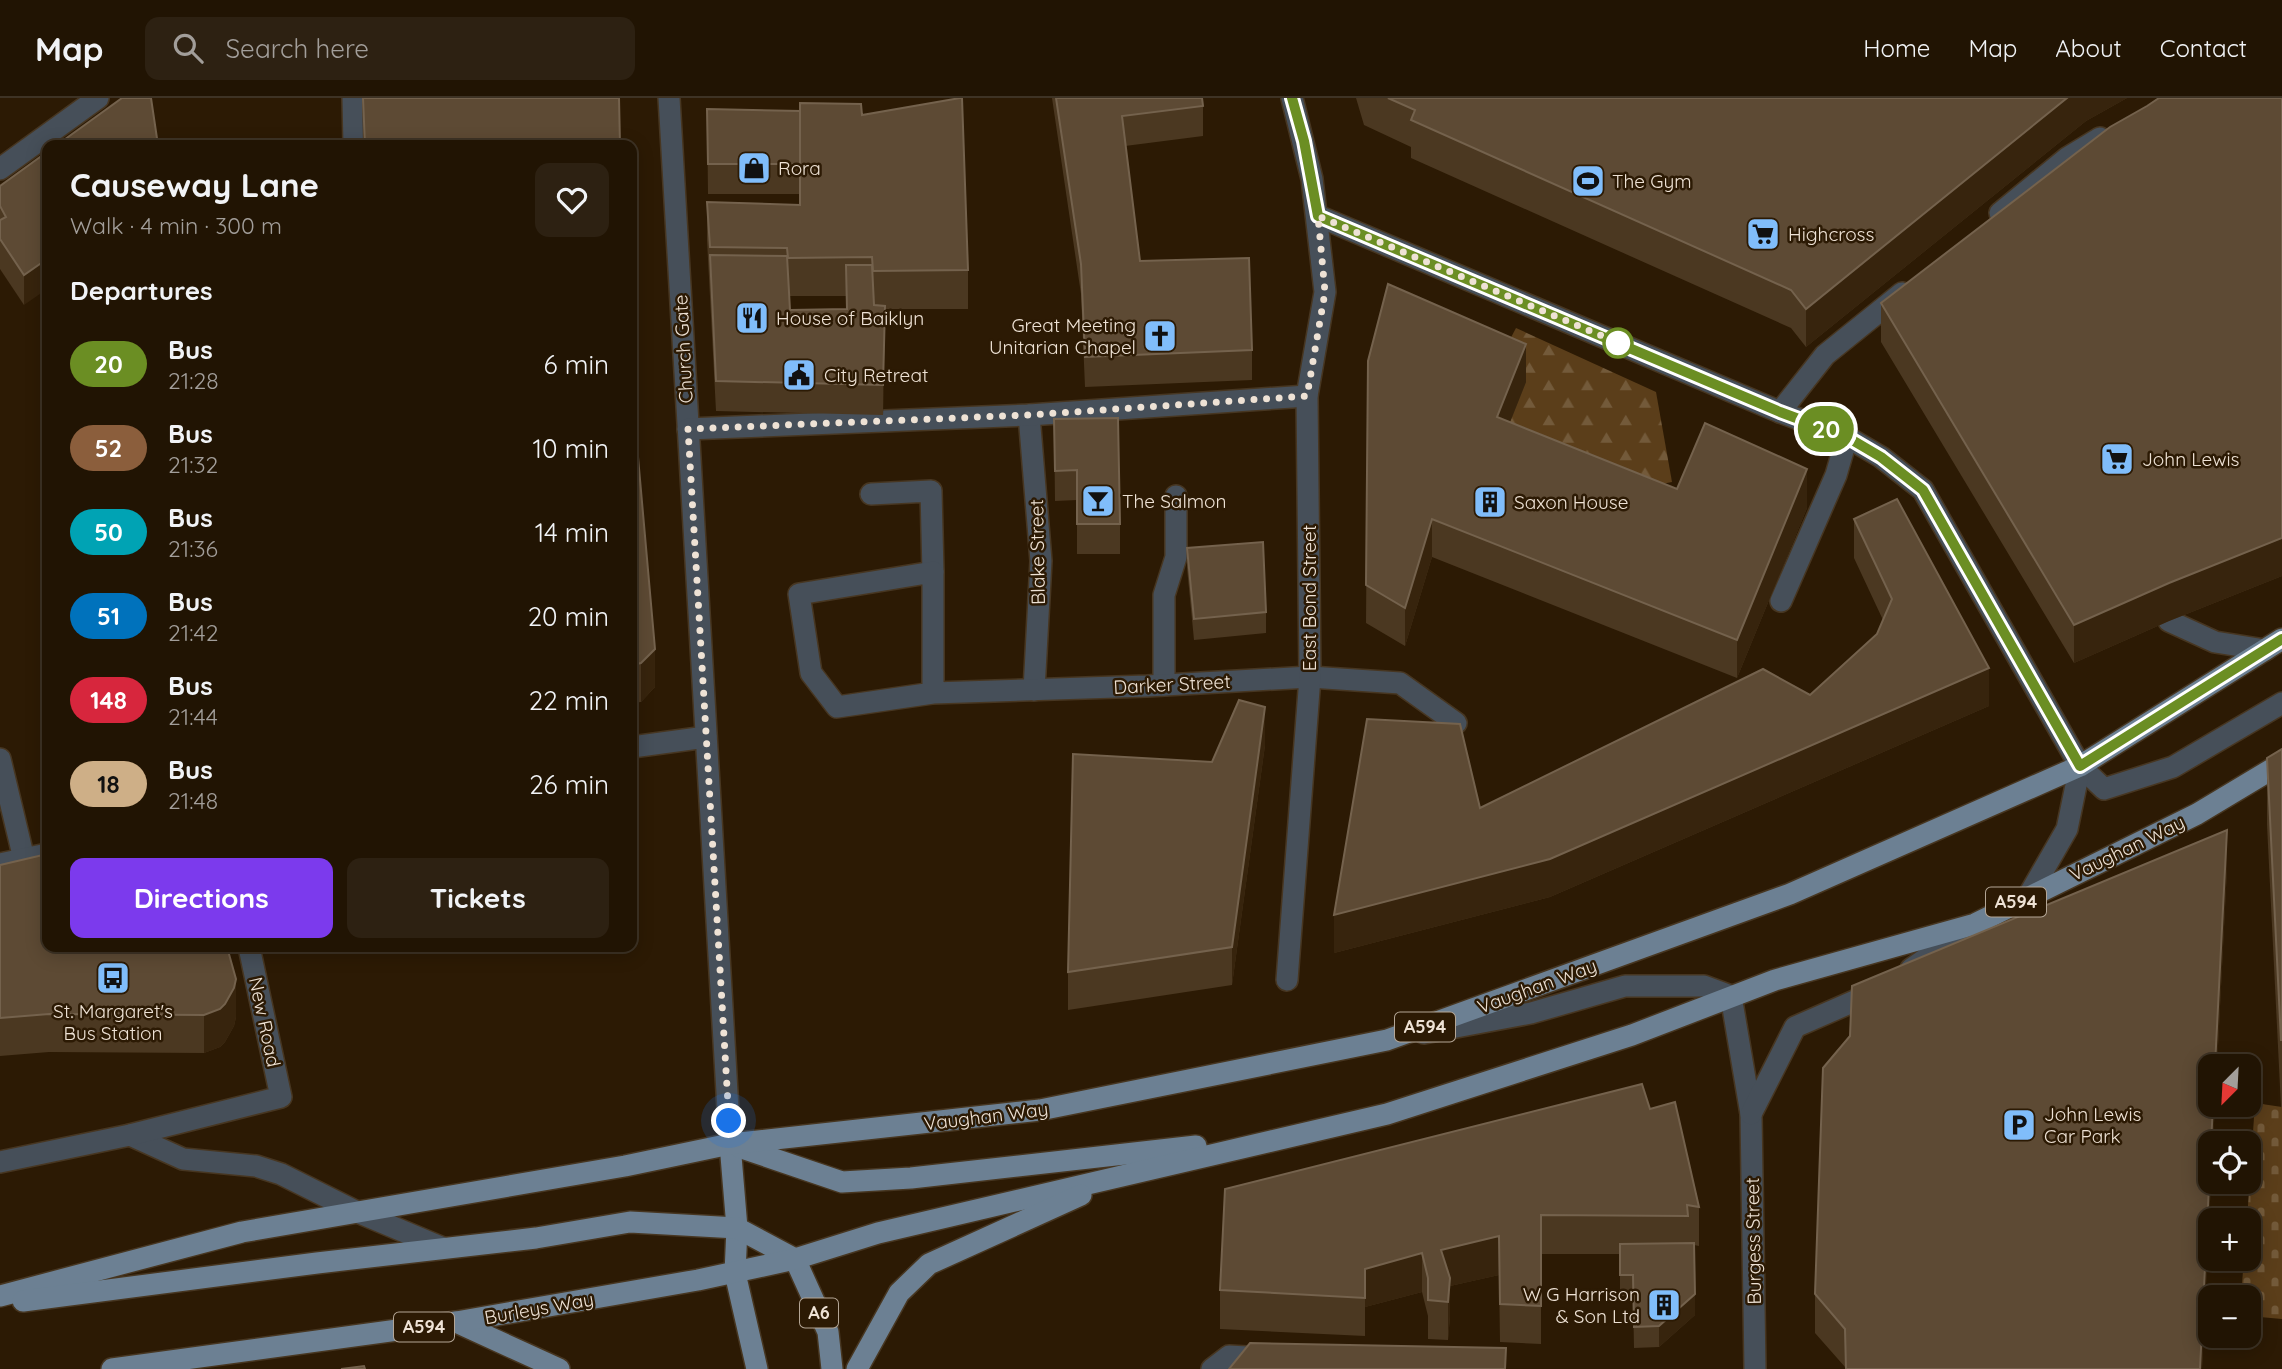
<!DOCTYPE html>
<meta charset="utf-8">
<style>
:root{--surface:#211403;--page:#2d2112;--text:#f1f3f6;--muted:#a29e9a;--line:#3e3325;--accent:#7c3aed}
body{margin:0;font-family:Quicksand,sans-serif;background:var(--page);color:var(--text);height:100vh;display:flex;flex-direction:column;font-size:26px;white-space:nowrap}
*{box-sizing:border-box;margin:0}
p{font-size:23px;color:var(--muted)}
.icon{flex:none;width:38px;height:38px;fill:none;stroke:currentColor;stroke-width:2;stroke-linecap:round;stroke-linejoin:round}
.map{position:relative;flex:1;overflow:hidden}
.details{position:absolute;left:42px;top:42px;width:595px;height:812px;display:flex;flex-direction:column;background:var(--surface);border-radius:14px;box-shadow:0 4px 18px #0003,0 0 0 2px var(--line)}
.details>*{flex:none}
.badge{padding:0 14px;border-radius:23px;font-size:24px;line-height:46px}
.needle{width:46px;rotate:204deg}
.tools{position:absolute;left:2198px;top:956px;display:grid;gap:14px}
.tools a{display:grid;place-items:center;width:63px;height:63px;border-radius:14px;background:var(--surface);box-shadow:0 4px 18px #0003,0 0 0 2px var(--line);font-size:35px}
.you{position:absolute;width:35px;height:35px;margin:-18px;border:5px solid #fff;border-radius:50%;background:#1a73e8;box-shadow:0 0 0 10px #1a73e833}
.map>.badge{position:absolute;translate:-50% -50%;box-shadow:0 0 0 4px #fff}
h2{padding:0 28px;font-size:26px;line-height:63px}
.round{display:grid;place-items:center;flex:none;width:74px;height:74px;border-radius:14px;background:var(--page)}
.headline{display:flex;align-items:center;justify-content:space-between;height:119px;padding:0 28px}
h1{font-size:33px;font-weight:700;line-height:52px}
.action{display:flex;gap:14px;margin-top:auto;padding:14px 28px}
.action a{flex:1;height:80px;border-radius:14px;background:var(--accent);color:#fff;font-size:28px;font-weight:700;line-height:80px;text-align:center}
.action a+a{background:var(--page);color:var(--text)}
ul{padding:0;list-style:none}
li{display:flex;align-items:center;gap:21px;height:84px;padding:0 28px}
li div{flex:1}
li b{display:block;font-size:26px}
li em{font-style:normal}
li .badge{min-width:77px;font-weight:700;text-align:center}
header{display:flex;align-items:center;gap:42px;box-sizing:border-box;height:98px;padding:0 35px;background:var(--surface);border-bottom:2px solid var(--line)}
header strong{font-size:33px}
nav{display:flex;gap:38px;margin-inline-start:auto;font-size:24px}
.search{width:490px;height:63px;background:var(--page);display:flex;align-items:center;gap:18px;box-sizing:border-box;padding:0 24px;border-radius:14px;color:var(--muted);font-size:26px}
.map>svg:first-child{display:block}
.forest{fill:url(#forest-firs)}
.cemetery{fill:url(#cemetery-stones)}
.lines{fill:none;stroke-linecap:round;stroke-linejoin:round}
.minor-casing{stroke:#473621;stroke-width:24}
.major-casing{stroke:#473621;stroke-width:24}
.minor{stroke:#464f59;stroke-width:21}
.major{stroke:#6c8093;stroke-width:21}
.wall{fill:#4b3821;fill-rule:evenodd}
.shaded-wall{fill:#37240d}
.building{fill:#5d4a34;stroke:#74624d;stroke-width:2}
.line-casing{stroke:#fff;stroke-width:16}
.line{stroke:#6b8e23;stroke-width:10}
.walk{stroke:#eee2d5;stroke-width:7;stroke-dasharray:0 12.6}
.stop-dot{fill:#fff;stroke:#6b8e23;stroke-width:3.5}
.labels{text-anchor:middle;stroke-width:5;stroke-linejoin:round;paint-order:stroke}
.shield{fill:#2c1a04;stroke:#b4a696;stroke-width:2}
.shield-label{font-size:18px;font-weight:bold;fill:#eee2d5}
.poi-label{font-size:19px;fill:#eee2d5;stroke:#2c1a04;text-anchor:start}
.street-label{font-size:19px;fill:#eee2d5;stroke:#2c1a04}
</style>
<header>
<strong>Map</strong>
<div class="search"><svg class="icon" aria-label="search" viewBox="0 0 24 24"><circle cx="10" cy="10" r="6"/><path d="M15 15l6 6"/></svg>Search here</div>
<nav><a>Home</a><a>Map</a><a>About</a><a>Contact</a></nav>
</header>
<div class="map">
<svg width="2282" height="1271" viewBox="0 0 2282 1271">
<defs>
<pattern id="forest-firs" width="22" height="20" patternUnits="userSpaceOnUse" patternTransform="scale(1.75)"><rect width="22" height="20" fill="#5b3e1a"/><path d="M5 1l3.5 6h-7zM16 11l3.5 6h-7z" fill="#735a3a"/></pattern>
<pattern id="cemetery-stones" width="16" height="16" patternUnits="userSpaceOnUse" patternTransform="scale(1.75)"><rect width="16" height="16" fill="#5b3e1a"/><path d="M2 7V4a2 2 0 0 1 4 0v3zM10 15v-3a2 2 0 0 1 4 0v3z" fill="#735a3a"/></pattern>
</defs>
<rect width="100%" height="100%" fill="#2c1a04"/>
<path class="forest" d="M1516 230 1656 294 1672 384 1599 398 1497 357 1495 270Z"/>
<path class="cemetery" d="M2255 1005 2282 1009V1221L2249 1218V1199H2241L2244 1160H2249V1122H2247Z"/>
<g class="lines">
<defs>
<g id="minor">
<path d="M353 0 354 47"/>
<path d="M669 0 730 1046"/>
<path d="M0 71 98 0"/>
<path d="M2000 115 2067 60 2100 40"/>
<path d="M1318 118 1780 314 1847 339 1881 359 1923 392 2080 668 2104 691 2173 669 2282 605"/>
<path d="M1780 314 1825 257 1902 195"/>
<path d="M1029 317 1041 463 1034 592"/>
<path d="M688 331 1029 317 1307 298"/>
<path d="M871 396 931 393 933 474"/>
<path d="M1781 503 1836 377 1847 339"/>
<path d="M2169 523 2215 544 2265 552"/>
<path d="M1164 587V497L1176 459V398"/>
<path d="M933 595 837 609 811 575 799 496 933 474V595L1147 588 1310 579 1400 585 1456 625"/>
<path d="M632 649 706 639"/>
<path d="M0 661 24 761"/>
<path d="M0 766 47 756"/>
<path d="M2029 797 2067 731 2080 668"/>
<path d="M1911 871 1970 829"/>
<path d="M1287 882 1310 579 1307 298 1325 194 1312 81 1292 0"/>
<path d="M1424 935 1531 915 1625 888H1704L1731 898 1751 1016 1755 1271"/>
<path d="M1751 1016 1795 929 1875 894"/>
<path d="M130 1037 183 1061 256 1068 281 1076 355 1113 443 1150"/>
<path d="M0 1064 130 1037 281 999 249 849"/>
<path d="M1212 1271 1229 1258 1265 1260"/>
</g>
<g id="major">
<path d="M730 1046 737 1130 735 1175 757 1271"/>
<path d="M739 1049 842 1084 911 1080 1196 1048"/>
<path d="M795 1161 828 1234 832 1271"/>
<path d="M0 1198 242 1134 625 1068 730 1046 1040 1012 1387 942 1790 796 2080 668 2282 541"/>
<path d="M23 1203 317 1165 536 1140 630 1124 737 1130 795 1161"/>
<path d="M456 1224 559 1271"/>
<path d="M112 1271 456 1224 698 1182 795 1161 878 1135 1387 1016 1632 937 1775 882 1975 826 2197 716 2282 665"/>
<path d="M857 1271 899 1195 929 1166 1081 1097"/>
</g>
</defs>
<use href="#minor" class="minor-casing"/>
<use href="#major" class="major-casing"/>
<use href="#minor" class="minor"/>
<use href="#major" class="major"/>
</g>
<g class="wall">
<path d="M362 0H619L620 47H363Z"/>
<path d="M1052 0H1202L1203 8V38L1125 48 1140 163 1252 252V282L1085 289 1081 196Z"/>
<path d="M1356 0H2127L2086 23 1806 249 1791 230 1411 60V49L1364 27Z"/>
<path d="M2282 0V478L2169 523 2074 565 1881 244V205Z"/>
<path d="M707 11 862 17 968 172V211H885L883 317 716 313 707 142V104L800 107V96H708ZM789 198H846V211L790 212Z"/>
<path d="M47 54 24 207 0 171V88Z"/>
<path d="M632 222 636 248V259H632Z"/>
<path d="M1368 263 1526 284 1510 324 1677 391 1807 410 1737 580 1432 459 1405 548 1366 525Z"/>
<path d="M632 291 655 589 641 604 632 605Z"/>
<path d="M1054 321 1120 426V456H1077V402L1055 403Z"/>
<path d="M1854 421 1989 608 1550 799 1334 855 1480 710 1810 597 1877 536 1883 522 1854 460Z"/>
<path d="M1187 450 1266 514V535L1194 542 1187 470Z"/>
<path d="M1265 647 1232 887 1068 912V874L1212 664Z"/>
<path d="M2282 651V1009H2281L2267 727V660Z"/>
<path d="M0 767 236 919 234 928 225 944 220 949 204 955 49 954 0 958Z"/>
<path d="M2227 770 2217 968H2210L2215 1006 2213 1045H2210L2211 1083 2202 1271H1845V1269L1815 1235V1196Z"/>
<path d="M1650 1011 1699 1109V1148L1694 1147 1695 1217 1659 1249 1634 1250 1633 1198H1620V1156H1541V1246L1500 1244 1499 1177 1450 1188V1218L1448 1242 1428 1241V1218L1422 1194 1365 1209V1238L1220 1231V1192Z"/>
</g>
<g class="shaded-wall">
<path d="M2067 0H2127L2086 23 1806 249V211Z"/>
<path d="M47 161V191L24 207V177Z"/>
<path d="M885 208V238L883 317V287Z"/>
<path d="M1526 246V284L1497 357V319Z"/>
<path d="M1807 371V410L1737 580V542Z"/>
<path d="M1432 421V459L1405 548V510Z"/>
<path d="M2282 440V478L2169 523 2074 565V527L2169 485Z"/>
<path d="M655 551V589L641 604V565Z"/>
<path d="M1989 570V608L1550 799 1334 855V817Z"/>
<path d="M1265 609V647L1232 887V849Z"/>
<path d="M2227 732V770L2217 968H2215Z"/>
<path d="M236 881V919L234 928 225 944 220 949 204 955V917Z"/>
<path d="M2213 1006H2215L2213 1045H2211Z"/>
<path d="M2210 1059 2211 1083 2202 1271H2200Z"/>
<path d="M1499 1138V1177L1450 1188V1218L1448 1242V1204L1441 1152Z"/>
<path d="M1422 1155V1194L1365 1209V1171Z"/>
<path d="M1695 1196V1217L1659 1249V1228Z"/>
</g>
<g class="building">
<path d="M122 0H151L158 47H57Z"/>
<path d="M363 0H619L620 47H365Z"/>
<path d="M960 0H962L968 172 873 173 872 159 788 160 787 150 710 149 707 104 800 107V5L861 6 862 17Z"/>
<path d="M1056 0H1202L1203 8 1122 18 1140 163 1249 160 1252 252 1085 259 1081 166Z"/>
<path d="M1388 0H2067L1806 211 1791 192 1411 22 1415 12Z"/>
<path d="M2159 0H2282V440L2169 485 2074 527 1881 205 2110 29 2147 8Z"/>
<path d="M707 11 800 13V66H708Z"/>
<path d="M47 54V161L24 177 0 141V122L6 119 0 108V88Z"/>
<path d="M710 157 787 158 790 212 847 211 846 167H872L874 207 885 208 883 287 716 283Z"/>
<path d="M1388 186 1526 246 1497 319 1677 391 1705 325 1807 371 1737 542 1432 421 1405 510 1366 487 1368 263Z"/>
<path d="M632 222 636 248 632 249Z"/>
<path d="M632 291 655 551 641 565 632 567Z"/>
<path d="M1118 320 1120 426H1077V372L1055 373 1054 321Z"/>
<path d="M1897 401 1989 570 1550 761 1334 817 1367 621 1460 626 1480 710 1763 571 1810 597 1877 536 1892 501 1854 421Z"/>
<path d="M1263 444 1266 514 1194 521 1187 450Z"/>
<path d="M1239 602 1265 609 1232 849 1068 874 1073 656 1212 664Z"/>
<path d="M2282 651V942H2281L2267 660Z"/>
<path d="M2227 732 2215 968H2210V1006H2213L2200 1271H1846L1845 1231 1815 1196 1823 970 1850 938 1852 888Z"/>
<path d="M47 756V849H227L236 881 234 890 225 906 220 911 204 917 49 916 0 920V767Z"/>
<path d="M1642 986 1650 1011 1675 1004 1699 1109 1687 1107 1688 1118 1541 1117V1208L1500 1206 1499 1138 1441 1152 1450 1180 1448 1204 1428 1202V1180L1422 1155 1365 1171V1200L1220 1192 1225 1091Z"/>
<path d="M1694 1145 1695 1196 1659 1228 1634 1229 1633 1177H1620V1146Z"/>
<path d="M1250 1245 1506 1250 1505 1271H1229Z"/>
<path d="M364 1268 365 1271H341Z"/>
</g>
<g class="lines">
<defs>
<path id="line" d="M1292 0 1304 43 1318 118 1780 314 1847 339 1881 359 1923 392 2080 668 2282 541"/>
</defs>
<use href="#line" class="line-casing"/>
<use href="#line" class="line"/>
<path class="walk" d="M729 1023 688 331 1029 317 1307 298 1325 194 1318 118 1626 248 1618 245"/>
</g>
<defs>
<symbol id="shop-square" viewBox="-11 -11 22 22"><rect x="-9" y="-9" width="18" height="18" rx="4" fill="#80bdfa" stroke="#2c1a04"/><path d="M-5-2.5h2.3a2.7 3.5 0 0 1 5.4 0H5L5.5 6h-11ZM-1.5-2.5h3a1.5 2.3 0 0 0-3 0Z" fill="#111"/></symbol>
<symbol id="stadium-square" viewBox="-11 -11 22 22"><rect x="-9" y="-9" width="18" height="18" rx="4" fill="#80bdfa" stroke="#2c1a04"/><path d="M0-5a6.5 5 0 1 0 0 10a6.5 5 0 1 0 0-10ZM-3.5-1.8h7v3.6h-7Z" fill="#111"/></symbol>
<symbol id="supermarket-square" viewBox="-11 -11 22 22"><rect x="-9" y="-9" width="18" height="18" rx="4" fill="#80bdfa" stroke="#2c1a04"/><path d="M-6-5.5h2.5l.6 2H6L4.5 2H-2.5L-4.4-4H-6ZM-1.5 3.2a1.3 1.3 0 1 0 .1 0ZM3 3.2a1.3 1.3 0 1 0 .1 0Z" fill="#111"/></symbol>
<symbol id="restaurant-square" viewBox="-11 -11 22 22"><rect x="-9" y="-9" width="18" height="18" rx="4" fill="#80bdfa" stroke="#2c1a04"/><path d="M-5-6h1v4h1v-4h1v4h1v-4h1v5L-1.5 .5V6h-2V.5L-5-1ZM5-6V6H3V1.5H1.5Q1.5-4 5-6Z" fill="#111"/></symbol>
<symbol id="church-square" viewBox="-11 -11 22 22"><rect x="-9" y="-9" width="18" height="18" rx="4" fill="#80bdfa" stroke="#2c1a04"/><path d="M-1.2-6h2.4v3.5h3.3v2.4h-3.3V6h-2.4V-.1h-3.3v-2.4h3.3Z" fill="#111"/></symbol>
<symbol id="civic-square" viewBox="-11 -11 22 22"><rect x="-9" y="-9" width="18" height="18" rx="4" fill="#80bdfa" stroke="#2c1a04"/><path d="M-.6-6.5H3V-4.5H.6V-3L4-1V1h2V6H-6V1h2V-1L-.6-3ZM-1.2 2.5V6h2.4V2.5Z" fill="#111"/></symbol>
<symbol id="bar-square" viewBox="-11 -11 22 22"><rect x="-9" y="-9" width="18" height="18" rx="4" fill="#80bdfa" stroke="#2c1a04"/><path d="M-6-5H6L.8 .8V4.5H3.5V6h-7V4.5H-.8V.8Z" fill="#111"/></symbol>
<symbol id="building-square" viewBox="-11 -11 22 22"><rect x="-9" y="-9" width="18" height="18" rx="4" fill="#80bdfa" stroke="#2c1a04"/><path d="M-4-6H4V6H1V3H-1V6H-4ZM-2.5-4.3h1.7v1.8h-1.7ZM.8-4.3h1.7v1.8H.8ZM-2.5-1h1.7V.8h-1.7ZM.8-1h1.7V.8H.8Z" fill="#111"/></symbol>
<symbol id="bus-square" viewBox="-11 -11 22 22"><rect x="-9" y="-9" width="18" height="18" rx="4" fill="#80bdfa" stroke="#2c1a04"/><path d="M-5-6H5V4H4V6H2V4H-2V6H-4V4H-5ZM-3.5-4V0h7V-4ZM-3.5 1.2v1.5H-2V1.2ZM2 1.2v1.5H3.5V1.2Z" fill="#111"/></symbol>
<symbol id="parking-square" viewBox="-11 -11 22 22"><rect x="-9" y="-9" width="18" height="18" rx="4" fill="#80bdfa" stroke="#2c1a04"/><path d="M-3.5-5.5H1a3.5 3.5 0 0 1 0 7H-1V5.5H-3.5ZM-1-3.4V-.6H.8a1.4 1.4 0 0 0 0-2.8Z" fill="#111"/></symbol>
</defs>
<g fill-rule="evenodd">
<use href="#shop-square" x="735" y="51" width="38" height="38"/>
<use href="#stadium-square" x="1569" y="64" width="38" height="38"/>
<use href="#supermarket-square" x="1744" y="117" width="38" height="38"/>
<use href="#restaurant-square" x="733" y="201" width="38" height="38"/>
<use href="#church-square" x="1141" y="219" width="38" height="38"/>
<use href="#civic-square" x="780" y="258" width="38" height="38"/>
<use href="#supermarket-square" x="2098" y="342" width="38" height="38"/>
<use href="#bar-square" x="1079" y="384" width="38" height="38"/>
<use href="#building-square" x="1471" y="385" width="38" height="38"/>
<use href="#bus-square" x="94" y="861" width="38" height="38"/>
<use href="#parking-square" x="2000" y="1008" width="38" height="38"/>
<use href="#building-square" x="1645" y="1188" width="38" height="38"/>
</g>
<circle class="stop-dot" cx="1618" cy="245" r="14"/>
<g class="labels">
<g class="shield">
<rect x="1986" y="789.5" width="60" height="29" rx="5"/>
<rect x="1395" y="914.5" width="60" height="29" rx="5"/>
<rect x="800" y="1200.5" width="38" height="29" rx="5"/>
<rect x="394" y="1214.5" width="60" height="29" rx="5"/>
</g>
<g class="shield-label">
<text x="2016" y="810">A594</text>
<text x="1425" y="935">A594</text>
<text x="819" y="1221">A6</text>
<text x="424" y="1235">A594</text>
</g>
<g class="poi-label">
<text x="778" y="77">Rora</text>
<text x="1612" y="90">The Gym</text>
<text x="1788" y="143">Highcross</text>
<text x="776" y="227">House of Baiklyn</text>
<text x="1136" y="234" text-anchor="end">Great Meeting<tspan x="1136" dy="22">Unitarian Chapel</tspan></text>
<text x="824" y="284">City Retreat</text>
<text x="2142" y="368">John Lewis</text>
<text x="1122" y="410">The Salmon</text>
<text x="1514" y="411">Saxon House</text>
<text x="113" y="920" text-anchor="middle">St. Margaret's<tspan x="113" dy="22">Bus Station</tspan></text>
<text x="2044" y="1023">John Lewis<tspan x="2044" dy="22">Car Park</tspan></text>
<text x="1640" y="1203" text-anchor="end">W G Harrison<tspan x="1640" dy="22">&amp; Son Ltd</tspan></text>
</g>
<g class="street-label">
<text transform="translate(683 251) rotate(-93)" y="7">Church Gate</text>
<text transform="translate(1037 454) rotate(-91)" y="7">Blake Street</text>
<text transform="translate(1309 500) rotate(-90)" y="7">East Bond Street</text>
<text transform="translate(1172 586) rotate(-3)" y="7">Darker Street</text>
<text transform="translate(2127 750) rotate(-26)" y="7">Vaughan Way</text>
<text transform="translate(1537 888) rotate(-20)" y="7">Vaughan Way</text>
<text transform="translate(265 924) rotate(78)" y="7">New Road</text>
<text transform="translate(986 1018) rotate(-7)" y="7">Vaughan Way</text>
<text transform="translate(1753 1143) rotate(-91)" y="7">Burgess Street</text>
<text transform="translate(539 1210) rotate(-10)" y="7">Burleys Way</text>
</g>
</g>
</svg>
<div class="tools">
<a><svg class="needle" viewBox="-14 -14 28 28"><path d="M0-13l5 13h-10z" fill="#e53935"/><path d="M0 13l5-13h-10z" fill="#a29e9a"/></svg></a>
<a><svg class="icon" aria-label="locate" viewBox="0 0 24 24"><circle cx="12" cy="12" r="6"/><path d="M12 2v4M12 18v4M2 12h4M18 12h4"/></svg></a>
<a>+</a>
<a>−</a>
</div>
<div class="you" style="left:729px;top:1023px"></div>
<b class="badge" style="left:1826px;top:331px;background:#6b8e23;color:#fff">20</b>
<section class="details">
<div class="headline"><div><h1>Causeway Lane</h1><p>Walk · 4 min · 300 m</p></div><a class="round"><svg class="icon" aria-label="heart" viewBox="0 0 24 24"><path d="M12 20l-8-8c-3-5 5-10 8-4 3-6 11-1 8 4z"/></svg></a></div>
<h2>Departures</h2>
<ul>
<li><span class="badge" style="background:#6b8e23;color:#fff">20</span><div><b>Bus</b><p>21:28</p></div><em>6 min</em></li>
<li><span class="badge" style="background:#8b5e3c;color:#fff">52</span><div><b>Bus</b><p>21:32</p></div><em>10 min</em></li>
<li><span class="badge" style="background:#00a3b4;color:#fff">50</span><div><b>Bus</b><p>21:36</p></div><em>14 min</em></li>
<li><span class="badge" style="background:#0072bc;color:#fff">51</span><div><b>Bus</b><p>21:42</p></div><em>20 min</em></li>
<li><span class="badge" style="background:#d7263d;color:#fff">148</span><div><b>Bus</b><p>21:44</p></div><em>22 min</em></li>
<li><span class="badge" style="background:#ceaf87;color:#111">18</span><div><b>Bus</b><p>21:48</p></div><em>26 min</em></li>
</ul>
<div class="action"><a>Directions</a><a>Tickets</a></div>
</section>
</div>
